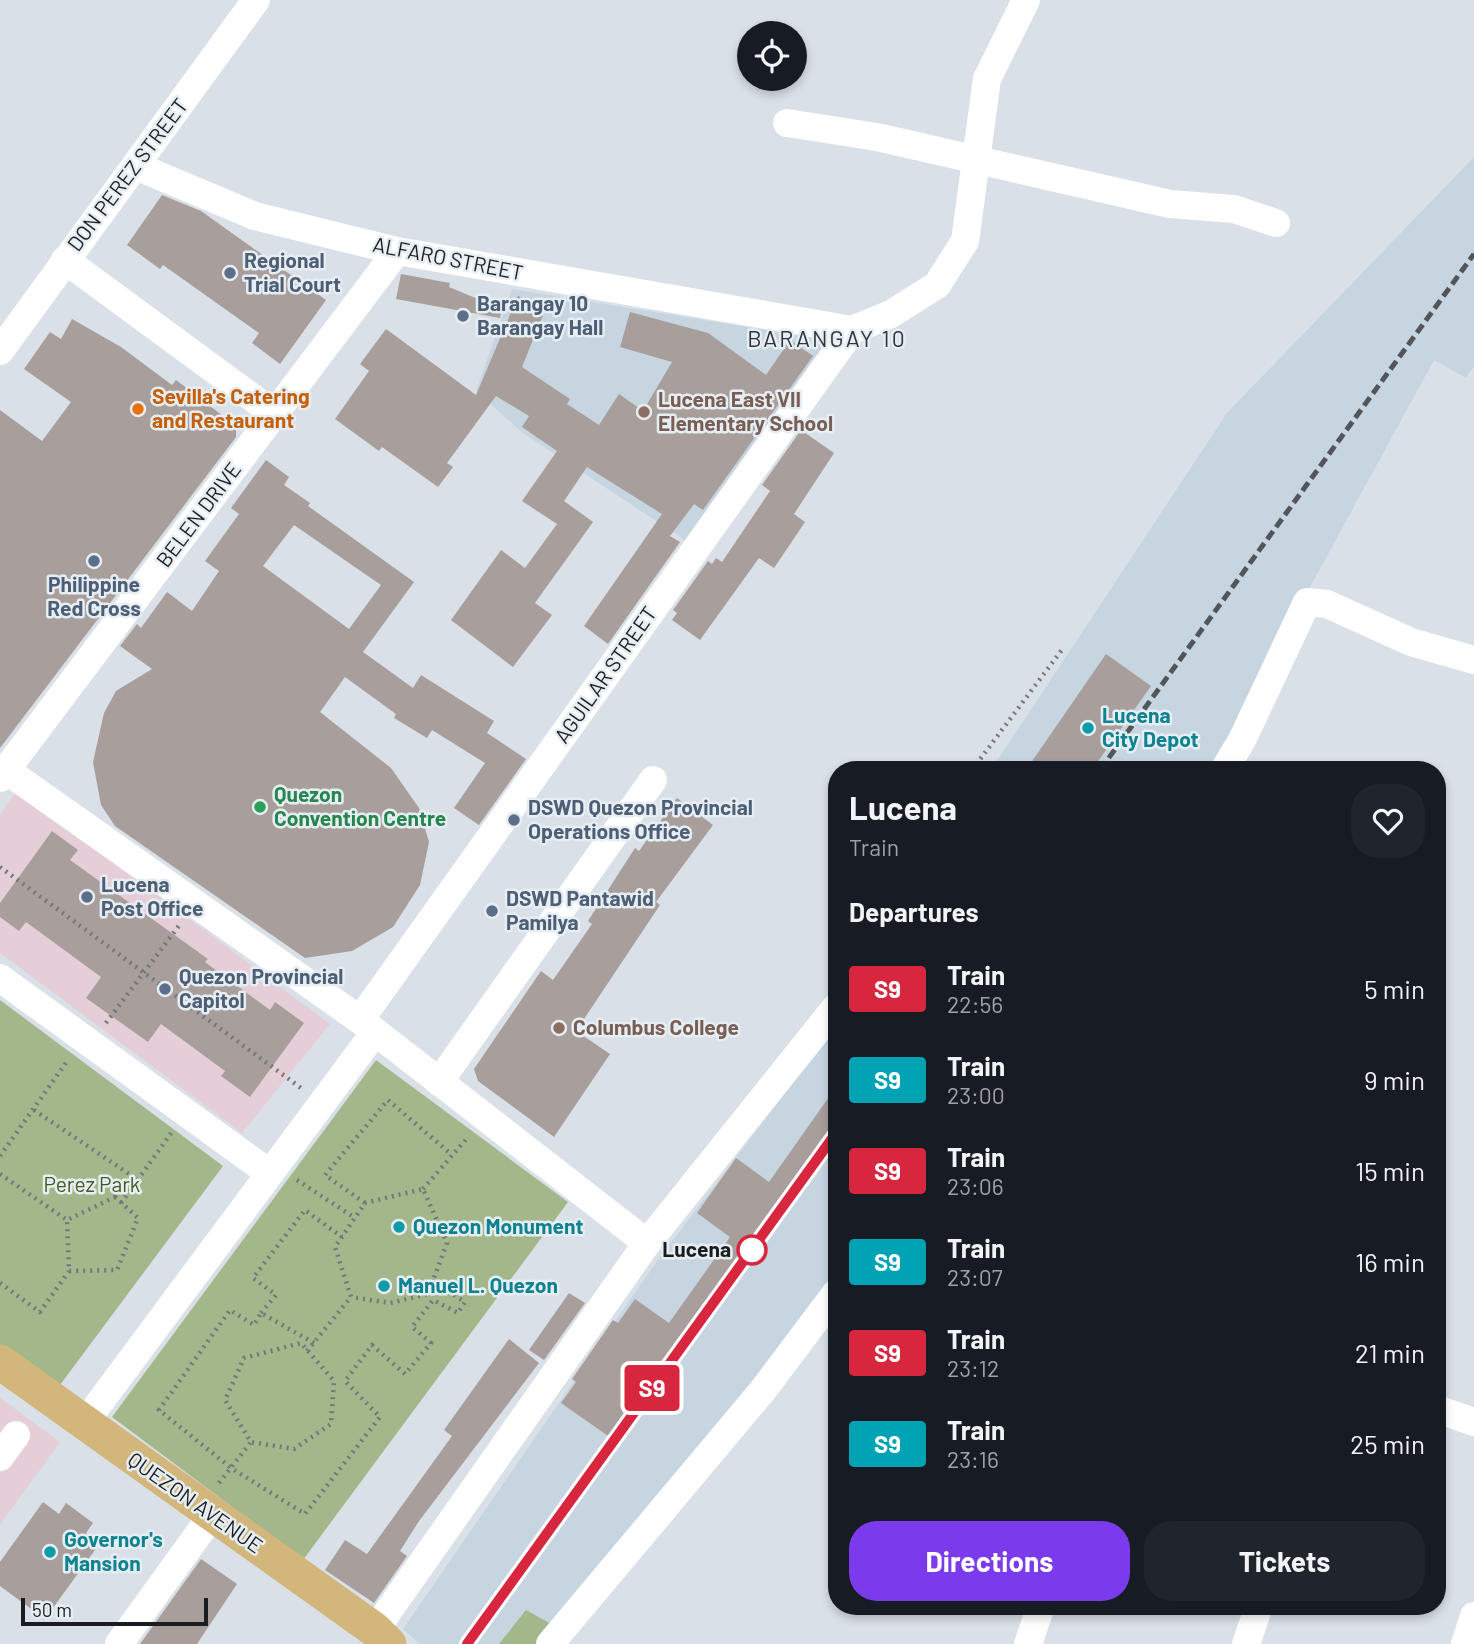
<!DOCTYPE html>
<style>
:root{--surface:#171b24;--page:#20242c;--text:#f1f3f6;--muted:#9ea1a6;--accent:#7c3aed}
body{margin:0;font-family:Barlow,sans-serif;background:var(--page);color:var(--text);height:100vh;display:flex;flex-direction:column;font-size:26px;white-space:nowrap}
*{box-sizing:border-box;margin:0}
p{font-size:23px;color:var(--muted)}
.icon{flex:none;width:38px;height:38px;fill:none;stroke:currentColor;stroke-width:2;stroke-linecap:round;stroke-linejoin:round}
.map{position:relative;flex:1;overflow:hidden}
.panel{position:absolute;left:828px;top:761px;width:618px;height:854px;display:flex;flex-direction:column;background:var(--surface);border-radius:28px;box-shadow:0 4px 10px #0003}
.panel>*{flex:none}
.badge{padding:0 14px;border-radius:5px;font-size:24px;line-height:46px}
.fabs{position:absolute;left:737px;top:21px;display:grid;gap:14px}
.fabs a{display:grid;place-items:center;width:70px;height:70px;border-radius:50%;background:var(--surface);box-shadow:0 4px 10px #0003;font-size:35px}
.scale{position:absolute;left:21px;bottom:18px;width:187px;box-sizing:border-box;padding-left:7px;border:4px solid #1a1d1f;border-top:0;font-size:19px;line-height:24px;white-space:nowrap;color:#1a1d1f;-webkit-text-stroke:5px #e6eef4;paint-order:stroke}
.map>.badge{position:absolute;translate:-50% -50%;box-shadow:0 0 0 4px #fff}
h2{padding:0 21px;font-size:26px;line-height:63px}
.round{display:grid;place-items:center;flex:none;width:74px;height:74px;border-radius:28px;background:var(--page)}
.headline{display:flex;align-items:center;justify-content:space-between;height:119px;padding:0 21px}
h1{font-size:33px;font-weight:700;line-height:52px}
.action{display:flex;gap:14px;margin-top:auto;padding:14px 21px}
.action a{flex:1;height:80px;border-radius:28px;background:var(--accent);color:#fff;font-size:28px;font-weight:700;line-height:80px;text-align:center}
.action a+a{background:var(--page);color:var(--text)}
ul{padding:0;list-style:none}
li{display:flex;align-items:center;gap:21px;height:91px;padding:0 21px}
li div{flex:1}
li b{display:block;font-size:26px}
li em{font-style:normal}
li .badge{min-width:77px;font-weight:700;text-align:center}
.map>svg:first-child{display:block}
.commercial{fill:#e6ced8}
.built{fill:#c7d5e1}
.green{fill:#a4b78b}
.building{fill:#a89e9b;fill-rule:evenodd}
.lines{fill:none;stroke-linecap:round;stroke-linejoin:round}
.path{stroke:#73787d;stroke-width:4.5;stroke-dasharray:2 5;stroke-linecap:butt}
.minor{stroke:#fff;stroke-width:28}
.major{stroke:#d3b67b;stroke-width:35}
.rail{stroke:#52565a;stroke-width:5;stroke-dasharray:10 5;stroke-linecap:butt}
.line-casing{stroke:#fff;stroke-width:16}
.line{stroke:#d7263d;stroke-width:10}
.service-dot{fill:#5c6f8a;stroke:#e6eef4;stroke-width:2.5}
.food-dot{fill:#e8710a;stroke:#e6eef4;stroke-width:2.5}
.education-dot{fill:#8d6e63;stroke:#e6eef4;stroke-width:2.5}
.culture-dot{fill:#0f9aa8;stroke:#e6eef4;stroke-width:2.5}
.leisure-dot{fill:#2e9e5b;stroke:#e6eef4;stroke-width:2.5}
.stop-dot{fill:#fff;stroke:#d7263d;stroke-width:3.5}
.labels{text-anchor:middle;stroke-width:5;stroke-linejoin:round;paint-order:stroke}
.street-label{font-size:21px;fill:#1a1d1f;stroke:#e6eef4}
.service-label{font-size:21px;font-weight:bold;fill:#4e5e75;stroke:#e6eef4;text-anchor:start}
.food-label{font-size:21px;font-weight:bold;fill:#c56008;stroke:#e6eef4;text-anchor:start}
.education-label{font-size:21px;font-weight:bold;fill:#785e54;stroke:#e6eef4;text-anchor:start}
.culture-label{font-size:21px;font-weight:bold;fill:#0d838f;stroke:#e6eef4;text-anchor:start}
.leisure-label{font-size:21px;font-weight:bold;fill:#27864d;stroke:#e6eef4;text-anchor:start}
.park-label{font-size:21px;fill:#445b1c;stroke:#e6eef4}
.stop-label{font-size:21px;font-weight:bold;fill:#1a1d1f;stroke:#e6eef4;text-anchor:end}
.neighbourhood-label{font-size:23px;letter-spacing:2px;fill:#2f353a;stroke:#e6eef4}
</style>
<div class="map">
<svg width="1474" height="1644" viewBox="0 0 1474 1644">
<rect width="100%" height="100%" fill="#d9e0e7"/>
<g class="commercial">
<path d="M17 790 330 1024 242 1133 0 953V815Z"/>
<path d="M0 1398 60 1442 0 1525Z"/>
</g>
<g class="built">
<path d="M1474 157V366L1466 378 1434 360 1280 642 1227 770H991L1227 413Z"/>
<path d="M512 289 808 337 830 343 694 546 523 433 476 391Z"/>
<path d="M836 1027V1295L539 1644H420L403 1629 659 1258Z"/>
</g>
<g class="green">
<path d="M0 1000 223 1166 57 1389 0 1346Z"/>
<path d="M376 1060 568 1202 303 1560 112 1417Z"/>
<path d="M526 1610 553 1625 539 1644H499Z"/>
</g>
<g class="building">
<path d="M162 195 201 211 326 300 280 364 252 343 259 333 163 265 160 269 127 245Z"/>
<path d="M401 274 450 283 449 287 502 309 500 318 396 299Z"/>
<path d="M518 296 546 308 522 367 570 399 567 404 599 425 619 394 643 411 672 362 620 347 630 312 708 333 766 375 790 340 813 356 703 510 694 504 670 536 680 542 608 644 584 626 662 514 587 467 564 501 593 522 535 603 552 615 513 667 451 620 501 550 525 568 557 524 522 501 557 451 522 427 529 416 496 396 447 463 453 467 438 487 382 447 379 451 335 419 369 371 360 364 386 329 476 395Z"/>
<path d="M72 319 121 347 172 385 176 380 231 422 236 429V437L0 748V410L42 441 71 402 24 369 50 332 61 339Z"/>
<path d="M801 430 834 453 794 514 805 522 774 568 759 558 700 640 672 620 677 613 673 610 708 561 712 564 716 558 722 562 770 491 762 485Z"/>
<path d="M266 460 289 477 284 485 310 503 308 506 414 582 363 652 413 688 421 675 494 721 487 733 526 759 479 825 454 808 485 763 432 730 427 738 394 718 396 714 345 677 320 712 391 768 419 808 429 842 420 885 393 927 352 951 305 958 115 826 101 805 93 762 104 713 116 691 152 669 120 646 137 624 141 628 167 592 192 611 219 571 205 561 239 514 231 508ZM294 525 381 585 349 629 263 566Z"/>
<path d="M1106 654 1151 686 1092 770H1026Z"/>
<path d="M677 798 713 825 656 902 660 905 576 1031 610 1054 554 1137 478 1081 474 1069 541 971 553 980 592 924 588 921 635 848 639 851Z"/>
<path d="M52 831 78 850 70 860 208 959 205 962 270 1010 275 1002 304 1023 250 1097 221 1076 225 1071 161 1024 148 1042 86 998 101 977 26 922 19 931 0 917V903Z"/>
<path d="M836 1087V1120L611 1438 561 1403 576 1382 572 1379 613 1320 618 1323 635 1299 669 1323 730 1237 697 1213 736 1158 769 1182Z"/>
<path d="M569 1293 585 1303 544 1360 529 1350Z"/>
<path d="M509 1339 539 1363 419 1521 400 1551 407 1556 374 1603 325 1570 345 1540 367 1554 452 1436 444 1430Z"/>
<path d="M43 1502 59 1514 66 1503 93 1523 86 1533 100 1543 45 1619 0 1586V1562Z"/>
<path d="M201 1559 237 1584 197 1644H140Z"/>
</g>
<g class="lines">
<g class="path">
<path d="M972 770 1064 647"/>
<path d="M0 867 301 1088"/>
<path d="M106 1023 181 923"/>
<path d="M34 1110 138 1180"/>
<path d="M0 1156 68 1060"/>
<path d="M0 1174 67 1220"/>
<path d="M297 1180 355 1218"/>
<path d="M423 1189 468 1137"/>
<path d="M115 1197 138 1218 117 1270 69 1271 67 1220Z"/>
<path d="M121 1203 172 1132"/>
<path d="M365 1203 325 1175 388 1100 452 1155"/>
<path d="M0 1283 40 1312 69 1271"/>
<path d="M261 1313 276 1295 253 1278 305 1210 342 1237"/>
<path d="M314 1343 261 1313 254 1325 230 1310 159 1410 231 1468 305 1514 380 1417 345 1381 372 1345 405 1374 431 1343 412 1327 433 1300 458 1313 465 1302 432 1282"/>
<path d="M307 1351 351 1297 335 1247 365 1203 423 1189 447 1243 428 1294 390 1303 351 1297"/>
<path d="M219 1483 251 1442 225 1400 244 1358 301 1343 334 1381 331 1424 294 1449 251 1442"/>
</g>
<g class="minor">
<path d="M787 123 877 137 1170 204 1234 209 1276 223"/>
<path d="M136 166 255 216 397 251 852 330"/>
<path d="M65 260 276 415"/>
<path d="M852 330 891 314 937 285 965 241 987 79 1026 0"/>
<path d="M0 351 256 0"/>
<path d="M6 770 360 1020 647 1243"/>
<path d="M1224 770 1242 740 1307 602 1327 604 1411 642 1474 660"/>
<path d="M0 778 397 251"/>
<path d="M0 978 269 1173"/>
<path d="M360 1020 852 330"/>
<path d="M439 1082 653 780"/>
<path d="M1437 1409 1474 1422"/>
<path d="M83 1425 375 1032"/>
<path d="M0 1457 16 1435"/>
<path d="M375 1630 647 1243 836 1007"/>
<path d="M119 1644 213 1514"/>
<path d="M550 1644 763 1390 836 1293"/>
<path d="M1028 1644 1041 1606"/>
<path d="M1246 1644 1259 1606"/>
<path d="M1465 1644 1474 1616"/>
</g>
<path class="major" d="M0 1362 375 1630 389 1644"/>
<g class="rail">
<path d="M1100 770 1474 254"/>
<path d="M467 1644 836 1133"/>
</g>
</g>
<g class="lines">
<defs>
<path id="line" d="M467 1644 836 1133"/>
</defs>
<use href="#line" class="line-casing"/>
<use href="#line" class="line"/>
</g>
<g class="service-dot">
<circle cx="230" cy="273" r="7"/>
<circle cx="463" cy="316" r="7"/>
<circle cx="94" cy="561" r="7"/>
<circle cx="514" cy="820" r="7"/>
<circle cx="87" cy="897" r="7"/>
<circle cx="492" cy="911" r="7"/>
<circle cx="165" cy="989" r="7"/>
</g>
<circle class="food-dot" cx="138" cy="409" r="7"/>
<g class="education-dot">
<circle cx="644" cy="412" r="7"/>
<circle cx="559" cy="1028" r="7"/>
</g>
<g class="culture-dot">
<circle cx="1088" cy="728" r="7"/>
<circle cx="399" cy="1227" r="7"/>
<circle cx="384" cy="1286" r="7"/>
<circle cx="50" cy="1552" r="7"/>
</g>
<circle class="leisure-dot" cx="260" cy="807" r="7"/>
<circle class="stop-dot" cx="752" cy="1250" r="14"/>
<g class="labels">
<g class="street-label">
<text transform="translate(128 175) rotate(-53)" y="7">DON PEREZ STREET</text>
<text transform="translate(448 259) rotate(11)" y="7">ALFARO STREET</text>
<text transform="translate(199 515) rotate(-53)" y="7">BELEN DRIVE</text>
<text transform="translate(606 675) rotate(-55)" y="7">AGUILAR STREET</text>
<text transform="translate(195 1503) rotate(35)" y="7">QUEZON AVENUE</text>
</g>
<g class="service-label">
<text x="244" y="268">Regional<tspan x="244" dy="24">Trial Court</tspan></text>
<text x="477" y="311">Barangay 10<tspan x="477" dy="24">Barangay Hall</tspan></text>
<text x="94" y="592" text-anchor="middle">Philippine<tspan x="94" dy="24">Red Cross</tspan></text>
<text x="528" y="815">DSWD Quezon Provincial<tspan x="528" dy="24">Operations Office</tspan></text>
<text x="101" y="892">Lucena<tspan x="101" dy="24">Post Office</tspan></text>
<text x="506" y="906">DSWD Pantawid<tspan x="506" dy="24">Pamilya</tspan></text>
<text x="179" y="984">Quezon Provincial<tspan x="179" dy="24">Capitol</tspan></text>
</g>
<g class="food-label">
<text x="152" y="404">Sevilla's Catering<tspan x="152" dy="24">and Restaurant</tspan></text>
</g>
<g class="education-label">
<text x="658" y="407">Lucena East VII<tspan x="658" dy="24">Elementary School</tspan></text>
<text x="573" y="1035">Columbus College</text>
</g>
<g class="culture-label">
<text x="1102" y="723">Lucena<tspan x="1102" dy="24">City Depot</tspan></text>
<text x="413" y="1234">Quezon Monument</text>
<text x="398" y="1293">Manuel L. Quezon</text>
<text x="64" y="1547">Governor's<tspan x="64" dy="24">Mansion</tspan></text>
</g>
<g class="leisure-label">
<text x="274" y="802">Quezon<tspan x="274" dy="24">Convention Centre</tspan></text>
</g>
<g class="park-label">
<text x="92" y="1192">Perez Park</text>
</g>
<g class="stop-label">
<text x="731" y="1257">Lucena</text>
</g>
<g class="neighbourhood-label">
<text x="827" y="347">BARANGAY 10</text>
</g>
</g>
</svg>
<div class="fabs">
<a><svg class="icon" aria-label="locate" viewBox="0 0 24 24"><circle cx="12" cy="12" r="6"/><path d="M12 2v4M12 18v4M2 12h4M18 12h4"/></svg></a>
</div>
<div class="scale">50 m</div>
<b class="badge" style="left:652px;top:1388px;background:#d7263d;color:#fff">S9</b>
<section class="panel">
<div class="headline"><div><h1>Lucena</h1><p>Train</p></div><a class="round"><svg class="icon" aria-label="heart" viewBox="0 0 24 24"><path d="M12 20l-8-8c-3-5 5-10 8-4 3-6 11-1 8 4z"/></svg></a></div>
<h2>Departures</h2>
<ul>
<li><span class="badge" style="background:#d7263d;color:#fff">S9</span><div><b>Train</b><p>22:56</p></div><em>5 min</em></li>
<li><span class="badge" style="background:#00a3b4;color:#fff">S9</span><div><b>Train</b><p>23:00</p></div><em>9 min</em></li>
<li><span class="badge" style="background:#d7263d;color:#fff">S9</span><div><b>Train</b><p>23:06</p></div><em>15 min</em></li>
<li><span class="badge" style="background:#00a3b4;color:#fff">S9</span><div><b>Train</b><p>23:07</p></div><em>16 min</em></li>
<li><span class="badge" style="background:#d7263d;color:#fff">S9</span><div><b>Train</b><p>23:12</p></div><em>21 min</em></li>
<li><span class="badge" style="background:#00a3b4;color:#fff">S9</span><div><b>Train</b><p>23:16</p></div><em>25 min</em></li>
</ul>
<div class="action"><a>Directions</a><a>Tickets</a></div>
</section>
</div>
